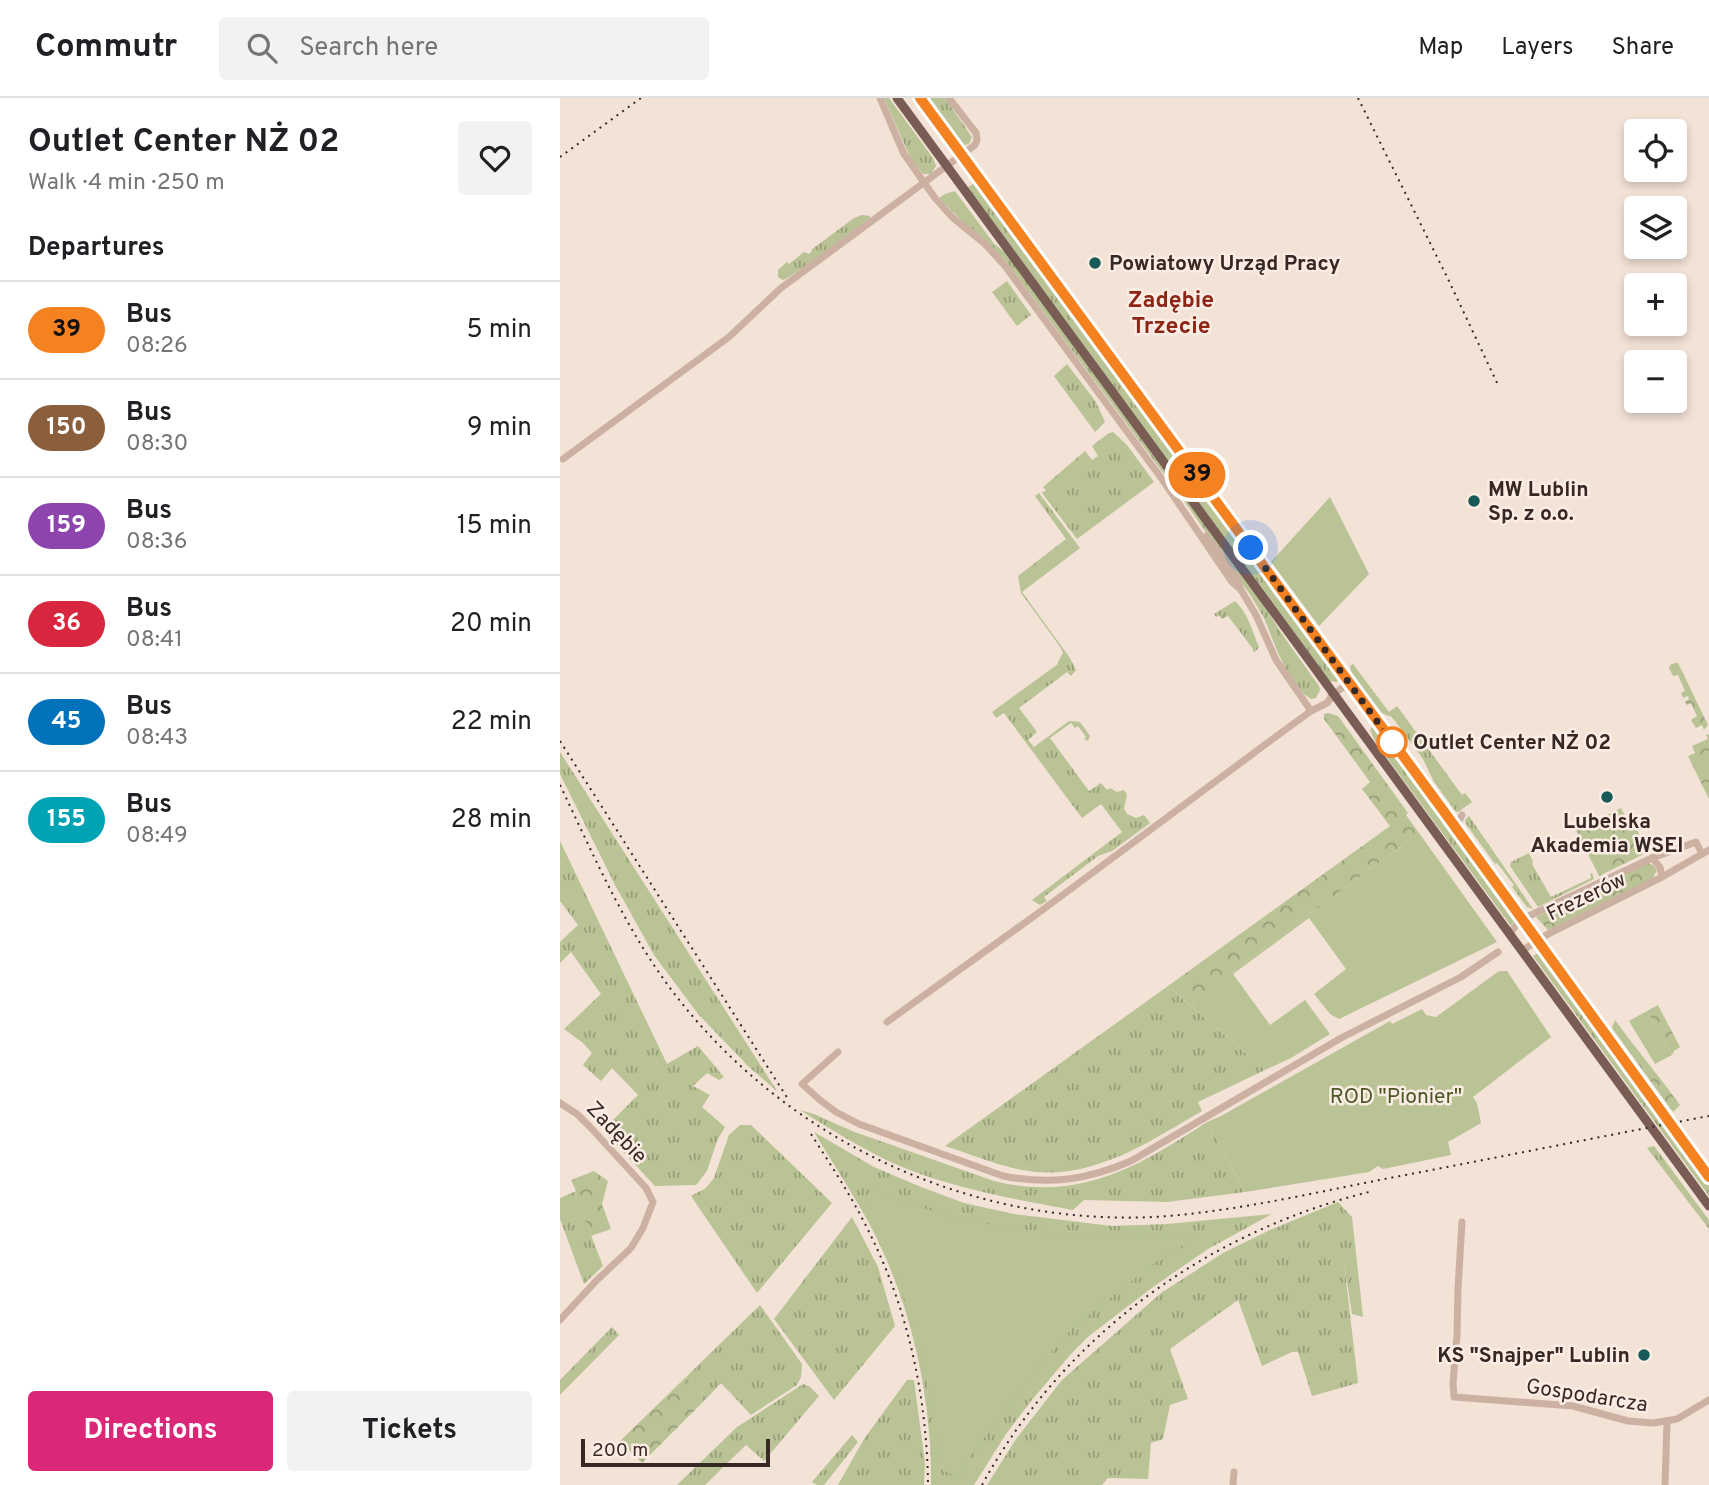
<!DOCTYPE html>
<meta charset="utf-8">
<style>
:root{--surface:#fff;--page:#f2f2f2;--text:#202124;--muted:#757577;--line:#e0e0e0;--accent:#db2777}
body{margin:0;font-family:Overpass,sans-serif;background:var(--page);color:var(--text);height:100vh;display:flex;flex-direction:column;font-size:26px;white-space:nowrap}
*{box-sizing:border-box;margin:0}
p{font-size:23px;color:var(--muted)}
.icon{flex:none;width:38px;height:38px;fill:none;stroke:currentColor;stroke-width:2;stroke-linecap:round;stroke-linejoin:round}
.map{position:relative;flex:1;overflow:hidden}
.drawer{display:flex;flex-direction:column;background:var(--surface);width:560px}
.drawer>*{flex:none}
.badge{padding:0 14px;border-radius:23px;font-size:24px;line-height:46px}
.controls{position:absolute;left:1064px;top:21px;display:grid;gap:14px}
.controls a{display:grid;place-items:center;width:63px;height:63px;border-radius:7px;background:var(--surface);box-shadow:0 4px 10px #0003;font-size:35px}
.scale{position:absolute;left:21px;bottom:18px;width:189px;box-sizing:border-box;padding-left:7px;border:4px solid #362825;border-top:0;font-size:19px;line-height:24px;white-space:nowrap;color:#362825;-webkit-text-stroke:5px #fbede3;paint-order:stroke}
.you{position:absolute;width:35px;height:35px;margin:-18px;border:5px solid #fff;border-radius:50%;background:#1a73e8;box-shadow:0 0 0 10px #1a73e833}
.map>.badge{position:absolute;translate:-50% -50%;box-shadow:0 0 0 4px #fff}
h2{padding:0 28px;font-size:26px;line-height:63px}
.round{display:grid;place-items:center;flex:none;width:74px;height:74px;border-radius:7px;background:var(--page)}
.overview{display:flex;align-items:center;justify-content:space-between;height:119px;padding:0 28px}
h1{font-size:33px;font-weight:700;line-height:52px}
.button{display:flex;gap:14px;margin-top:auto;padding:14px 28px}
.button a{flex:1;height:80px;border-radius:7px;background:var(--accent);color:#fff;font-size:28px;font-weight:700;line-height:80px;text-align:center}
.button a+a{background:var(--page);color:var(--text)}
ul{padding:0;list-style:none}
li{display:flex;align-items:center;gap:21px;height:98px;padding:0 28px;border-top:2px solid var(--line)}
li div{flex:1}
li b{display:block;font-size:26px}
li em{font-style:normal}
li .badge{min-width:77px;font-weight:700;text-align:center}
header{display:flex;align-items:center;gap:42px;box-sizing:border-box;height:98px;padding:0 35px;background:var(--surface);border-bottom:2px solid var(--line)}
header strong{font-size:33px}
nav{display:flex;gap:38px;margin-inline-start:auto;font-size:24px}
.search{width:490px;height:63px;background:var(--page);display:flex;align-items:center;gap:18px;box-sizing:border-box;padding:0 24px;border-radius:7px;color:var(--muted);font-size:26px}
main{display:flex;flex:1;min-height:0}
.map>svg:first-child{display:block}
.grass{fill:url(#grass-tufts)}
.forest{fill:url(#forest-crowns)}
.garden{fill:#b9c395}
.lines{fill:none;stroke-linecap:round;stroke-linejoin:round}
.minor{stroke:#ccb0a1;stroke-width:7}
.major{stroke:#795c54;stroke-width:9}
.rail{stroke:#362825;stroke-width:2;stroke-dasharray:2 5;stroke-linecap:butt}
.line-casing{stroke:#fff;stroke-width:16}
.line{stroke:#f58220;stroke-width:10}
.walk{stroke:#362825;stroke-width:7;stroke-dasharray:0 12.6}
.poi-dot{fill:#175a57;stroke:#fbede3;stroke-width:2.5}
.stop-dot{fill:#fff;stroke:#f58220;stroke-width:3.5}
.labels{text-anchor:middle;stroke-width:5;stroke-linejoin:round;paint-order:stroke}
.poi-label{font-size:21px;font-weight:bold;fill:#362825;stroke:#fbede3;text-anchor:start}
.stop-label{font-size:21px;font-weight:bold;fill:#362825;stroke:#fbede3;text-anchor:start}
.street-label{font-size:21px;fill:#362825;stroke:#fbede3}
.park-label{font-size:21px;fill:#4a5626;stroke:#fbede3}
.neighbourhood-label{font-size:23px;font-weight:bold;fill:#8c2516;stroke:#fbede3}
</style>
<header>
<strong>Commutr</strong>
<div class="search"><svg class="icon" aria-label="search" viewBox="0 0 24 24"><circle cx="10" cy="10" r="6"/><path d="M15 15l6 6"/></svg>Search here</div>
<nav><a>Map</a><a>Layers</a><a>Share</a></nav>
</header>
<main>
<section class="drawer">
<div class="overview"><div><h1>Outlet Center NŻ 02</h1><p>Walk · 4 min · 250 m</p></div><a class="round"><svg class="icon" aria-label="heart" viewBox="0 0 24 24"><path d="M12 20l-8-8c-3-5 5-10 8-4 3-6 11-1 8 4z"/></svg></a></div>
<h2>Departures</h2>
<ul>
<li><span class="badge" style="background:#f58220;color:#111">39</span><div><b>Bus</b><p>08:26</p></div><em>5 min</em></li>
<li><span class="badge" style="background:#8b5e3c;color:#fff">150</span><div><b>Bus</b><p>08:30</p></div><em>9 min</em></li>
<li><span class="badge" style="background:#8e44ad;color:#fff">159</span><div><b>Bus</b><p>08:36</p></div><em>15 min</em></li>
<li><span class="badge" style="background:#d7263d;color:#fff">36</span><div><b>Bus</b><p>08:41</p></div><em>20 min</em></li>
<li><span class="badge" style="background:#0072bc;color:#fff">45</span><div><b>Bus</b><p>08:43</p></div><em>22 min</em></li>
<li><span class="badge" style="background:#00a3b4;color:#fff">155</span><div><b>Bus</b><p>08:49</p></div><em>28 min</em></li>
</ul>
<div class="button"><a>Directions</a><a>Tickets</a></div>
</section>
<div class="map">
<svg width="1149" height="1387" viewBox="0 0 1149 1387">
<defs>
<pattern id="grass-tufts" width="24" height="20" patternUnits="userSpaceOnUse" patternTransform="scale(1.75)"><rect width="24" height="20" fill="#b9c395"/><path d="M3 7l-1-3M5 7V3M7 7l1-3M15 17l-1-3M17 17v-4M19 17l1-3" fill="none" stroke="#979e79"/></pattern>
<pattern id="forest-crowns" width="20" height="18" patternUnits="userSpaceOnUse" patternTransform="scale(1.75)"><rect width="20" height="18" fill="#b9c395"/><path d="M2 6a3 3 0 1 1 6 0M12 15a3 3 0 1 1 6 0" fill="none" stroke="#979e79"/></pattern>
</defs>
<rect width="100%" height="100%" fill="#f3e2d6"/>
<g class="grass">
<path d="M324 0H329L373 60 376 68 371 76H363L351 61Z"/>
<path d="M365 0H385L412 39 409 46 405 47V49L399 46Z"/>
<path d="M414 85 475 167 492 187 778 575V582L777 584 769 583 407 90Z"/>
<path d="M395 93 435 147H436L449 158 699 500 724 539 759 588 760 592 756 600 751 601 744 596 728 575 718 555 704 520 691 498 624 403 447 165 423 140 404 125 379 100 385 96Z"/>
<path d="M302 117 310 118V120L256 162C244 167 235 177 223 182L218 179V172L227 164 229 166 244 154 249 156 252 153 251 152 294 120Z"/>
<path d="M447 183 471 217 457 228 432 194Z"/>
<path d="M507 266 536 304 545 324 535 334 494 278Z"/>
<path d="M553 334 567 347 594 384 517 441 482 395 486 392 483 389 525 353 532 362 538 358 532 348 549 335Z"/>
<path d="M479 395 520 450 462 494 510 560 516 572 511 578 507 574 459 610 477 634 468 642 474 649 509 623 520 624 530 638 528 643 524 641 526 639 518 628 515 630 511 625 490 640 529 693 541 685 547 692 550 690 557 694 564 692 567 697 564 710 567 716 576 720 584 717 590 725 552 753 538 758 484 799 487 803 480 807 472 802 562 734 541 706 522 720 444 615 436 620 432 614 498 566V564L503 555 501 550 461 495 458 478 506 441 475 398Z"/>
<path d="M675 503C688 515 692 533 699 549L696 553 693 554V551L668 518 662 521 659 517 656 519 654 516Z"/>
<path d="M793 566 829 614 837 608 902 697 905 695 912 704 898 714H896L874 684 863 661 832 619 821 615 791 574 790 568Z"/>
<path d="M813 627 956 821 951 828 816 645 810 632Z"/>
<path d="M0 654 217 993 189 969 138 916 94 857 55 787 0 676Z"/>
<path d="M909 718 973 811 967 809 952 789 954 787 937 765 935 766 906 726 905 722Z"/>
<path d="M0 743 107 966 138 948 164 979 159 982 147 975 133 988 150 997 142 1009 165 1029 157 1043 147 1073 136 1087 95 1088 43 1032 78 997 52 970 41 983 23 967 32 955 23 945 4 931 41 896 11 854 0 865V844L18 827 0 803Z"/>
<path d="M969 755 973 764 972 766 991 799 1031 780 1030 776 1032 775 1034 781 978 809 950 768 951 764Z"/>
<path d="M980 854 1149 1085V1098L973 858Z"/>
<path d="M608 888 705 972 638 1004 642 1013C587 1045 529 1085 462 1072 436 1067 410 1056 385 1048Z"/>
<path d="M240 1012 254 1016 292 1033 434 1083C520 1104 578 1069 647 1024L685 1094 607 1104 524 1102 513 1112C460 1102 406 1093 355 1074 314 1059 277 1035 240 1012Z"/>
<path d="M180 1027H191L272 1105 197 1195 131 1098 146 1090 154 1080 169 1037Z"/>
<path d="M254 1034 314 1069 361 1089 404 1105 454 1116 552 1128 607 1126 712 1116 648 1151 593 1189 529 1238 511 1256 471 1303 446 1336 414 1387H371C371 1369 371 1351 369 1334 363 1262 343 1189 309 1125 292 1094 272 1064 254 1034Z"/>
<path d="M1094 1048 1149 1122V1131L1087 1050Z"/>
<path d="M14 1094 43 1168 24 1186 0 1121V1100Z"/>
<path d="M778 1104 792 1119 803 1219 792 1216 784 1165 798 1285 752 1298 738 1254H732L702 1268 678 1202 610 1251 628 1301 610 1307 603 1341 591 1345 588 1381 548 1380 542 1387H427L456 1341 502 1282 601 1195 663 1155 710 1132Z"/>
<path d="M292 1119 318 1169 335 1228 274 1302 214 1221Z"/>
<path d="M200 1207 242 1266 241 1279 237 1287 191 1317 161 1285 147 1300 126 1279Z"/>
<path d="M52 1229 59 1237 0 1297V1282Z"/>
<path d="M347 1282H354L365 1365 364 1387H278L304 1341Z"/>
<path d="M243 1286 249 1288 259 1298 204 1363 186 1347 145 1387H117L177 1329Z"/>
<path d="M292 1337 298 1344 264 1387H257L252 1384Z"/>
</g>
<g class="forest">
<path d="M1115 565H1118L1148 627 1144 632 1142 627 1136 630 1131 622 1137 618 1131 605 1127 607 1125 604 1129 601 1128 598 1123 600 1121 595 1125 593 1118 577 1113 578 1109 570 1110 567Z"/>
<path d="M768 615 778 618 848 715 846 717 859 735 629 906 608 888 830 728 802 691 810 684 764 621V616Z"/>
<path d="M1149 636V701L1128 658 1135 655 1132 648 1148 641 1146 637Z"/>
<path d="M1061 710 1070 728 1074 726 1086 750 1082 757 1039 778 1016 732Z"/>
<path d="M1088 765 1093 767 1097 772 1093 780 988 832 976 819Z"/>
<path d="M1098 907 1120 949 1114 953 1112 957 1087 913Z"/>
<path d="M1055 922C1076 951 1099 978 1120 1007L1113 1014 1052 930Z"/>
<path d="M34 1073 48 1083 42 1106 51 1131 31 1138 14 1094 16 1093 11 1082Z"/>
<path d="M126 1279 147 1300 82 1365 60 1343Z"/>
</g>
<g class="garden">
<path d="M770 399 809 476 759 528 711 464Z"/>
<path d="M859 735 937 844 779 921 770 916 754 896 786 871 749 820 673 876 710 927 745 902 770 936 731 960 705 972 629 906Z"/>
<path d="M939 873H947L991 939 913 999 917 1005 921 1025 888 1044 891 1057 823 1071 818 1068 809 1074 685 1094 647 1024 661 1018 830 923 832 926 862 911 866 917 876 919Z"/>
<path d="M1087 913 1112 957 1095 966 1069 923Z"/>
<path d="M316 1091 321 1092 349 1105 392 1120 450 1130 506 1136 549 1134 635 1140 600 1161 512 1230 463 1286 407 1363 398 1379 380 1371C373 1312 364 1253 343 1196 333 1167 318 1140 304 1113 303 1104 310 1097 316 1091Z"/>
</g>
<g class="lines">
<g class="minor">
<path d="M320 0 344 56 375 100 392 119 425 146 445 168 602 381 672 484 681 492"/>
<path d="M3 361 169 239 221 190 415 47 417 42 416 35 389 0"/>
<path d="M646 438 677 480 681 492 696 517 716 562 751 613"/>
<path d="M771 598 789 585"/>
<path d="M898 733V725L902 717"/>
<path d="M1092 760 1100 769 1102 779"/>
<path d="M950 835 961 822 971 817 1092 760 1136 744 1142 756"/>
<path d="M963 852 988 836 1102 779 1149 752"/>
<path d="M327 924 477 816 714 640 751 613 767 605 774 596"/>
<path d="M278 954 242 986 260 1002 276 1014 299 1026 443 1078C490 1087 527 1082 571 1063L781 940 901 879 938 854"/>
<path d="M0 1005 17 1016 31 1030 86 1090 93 1104 83 1130 71 1150 36 1183 0 1222"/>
<path d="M902 1124 898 1191 897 1238 893 1285 894 1299 1013 1308 1068 1323 1093 1325 1117 1321 1149 1302"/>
<path d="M673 1387 674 1374"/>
<path d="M1105 1387 1107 1324"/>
</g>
<g class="major">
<path d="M337 0 1149 1108"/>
<path d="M360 0 888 719 1149 1079"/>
</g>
<g class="rail">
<path d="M798 0 888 181 939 289"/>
<path d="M0 59 81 0"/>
<path d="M0 643 228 1001"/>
<path d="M0 687C33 756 64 828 110 890 222 1040 406 1128 594 1119 675 1114 756 1094 835 1079 940 1059 1044 1038 1149 1018"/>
<path d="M251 1036C272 1069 294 1102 311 1138 349 1215 367 1301 368 1387"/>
<path d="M422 1387C504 1237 648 1133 813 1093"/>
</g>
</g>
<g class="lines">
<defs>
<path id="line" d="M360 0 888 719 1149 1079"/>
</defs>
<use href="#line" class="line-casing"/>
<use href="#line" class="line"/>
<path class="walk" d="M691 450 832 644"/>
</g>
<g class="poi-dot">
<circle cx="535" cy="165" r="7"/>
<circle cx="914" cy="403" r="7"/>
<circle cx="1047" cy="699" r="7"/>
<circle cx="1084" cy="1257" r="7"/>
</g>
<circle class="stop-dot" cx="832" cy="644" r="14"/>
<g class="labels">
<g class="poi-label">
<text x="549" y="172">Powiatowy Urząd Pracy</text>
<text x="928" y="398">MW Lublin<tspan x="928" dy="24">Sp. z o.o.</tspan></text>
<text x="1047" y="730" text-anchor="middle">Lubelska<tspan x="1047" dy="24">Akademia WSEI</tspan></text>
<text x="1070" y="1264" text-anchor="end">KS "Snajper" Lublin</text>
</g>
<g class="stop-label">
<text x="853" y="651">Outlet Center NŻ 02</text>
</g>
<g class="street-label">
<text transform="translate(1026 798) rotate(-26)" y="7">Frezerów</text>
<text transform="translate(57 1034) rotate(46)" y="7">Zadębie</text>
<text transform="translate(1027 1297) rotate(9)" y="7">Gospodarcza</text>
</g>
<g class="park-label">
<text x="836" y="1005">ROD "Pionier"</text>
</g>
<g class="neighbourhood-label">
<text x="611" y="209">Zadębie<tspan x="611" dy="26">Trzecie</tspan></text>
</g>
</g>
</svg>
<div class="controls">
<a><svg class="icon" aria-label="locate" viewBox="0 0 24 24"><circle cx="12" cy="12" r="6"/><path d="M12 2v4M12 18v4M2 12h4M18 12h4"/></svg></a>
<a><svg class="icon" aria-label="layers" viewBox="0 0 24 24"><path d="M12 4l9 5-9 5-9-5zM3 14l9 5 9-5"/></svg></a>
<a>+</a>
<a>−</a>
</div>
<div class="scale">200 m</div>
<div class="you" style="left:691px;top:450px"></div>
<b class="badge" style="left:637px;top:377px;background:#f58220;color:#111">39</b>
</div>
</main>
